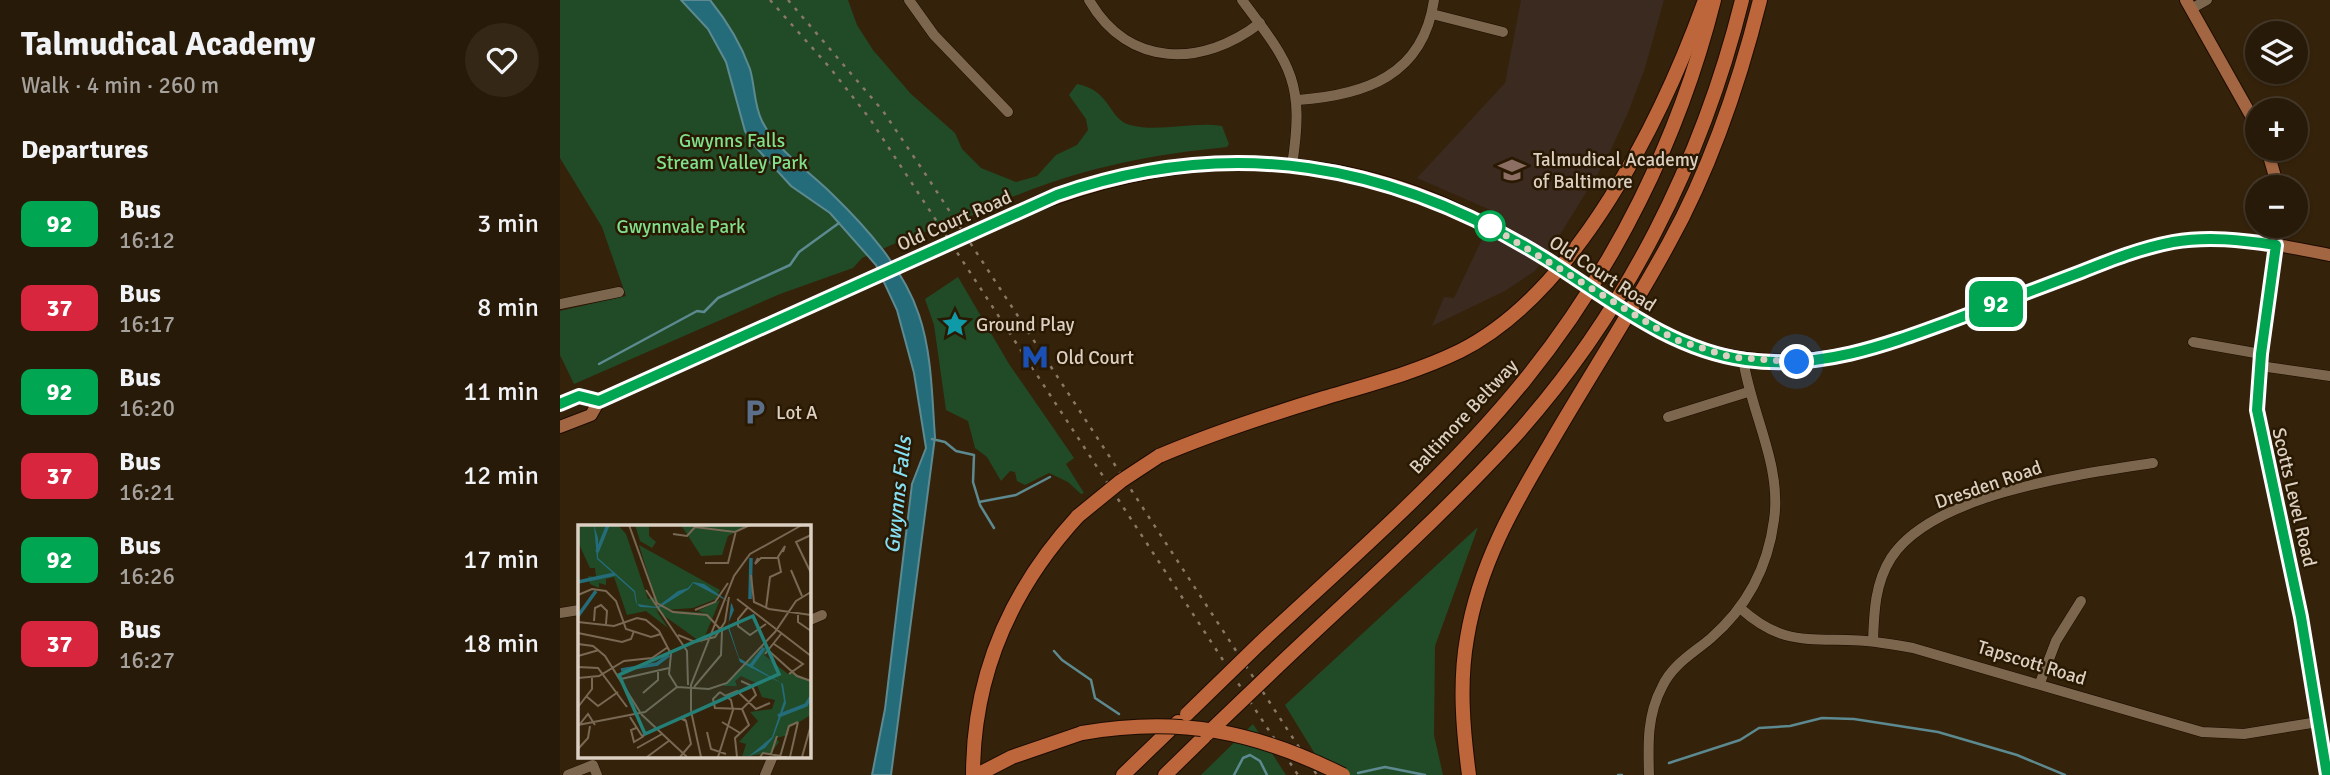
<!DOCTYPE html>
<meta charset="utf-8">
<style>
:root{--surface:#281a08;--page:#342716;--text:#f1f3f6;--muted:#a5a19c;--line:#443829}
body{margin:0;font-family:Signika,sans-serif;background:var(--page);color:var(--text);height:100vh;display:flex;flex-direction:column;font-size:26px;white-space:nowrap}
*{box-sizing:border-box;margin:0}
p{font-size:23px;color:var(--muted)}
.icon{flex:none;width:38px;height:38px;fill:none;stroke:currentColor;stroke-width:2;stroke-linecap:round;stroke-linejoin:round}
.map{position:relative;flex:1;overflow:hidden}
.drawer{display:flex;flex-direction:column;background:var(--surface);width:560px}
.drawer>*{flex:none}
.badge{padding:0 14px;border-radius:10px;font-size:24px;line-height:46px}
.controls{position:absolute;left:1685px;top:21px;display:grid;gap:14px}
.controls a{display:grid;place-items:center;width:63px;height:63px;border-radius:50%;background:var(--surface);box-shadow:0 2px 5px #0004,0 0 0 2px var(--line);font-size:35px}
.you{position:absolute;width:35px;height:35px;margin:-18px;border:5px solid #fff;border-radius:50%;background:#1a73e8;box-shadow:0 0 0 10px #1a73e833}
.map>.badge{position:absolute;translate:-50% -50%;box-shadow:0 0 0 4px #fff}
h2{padding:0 21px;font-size:26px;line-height:63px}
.round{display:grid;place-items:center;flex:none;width:74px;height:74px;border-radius:37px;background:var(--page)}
.head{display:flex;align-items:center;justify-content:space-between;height:119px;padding:0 21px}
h1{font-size:33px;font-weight:800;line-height:52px}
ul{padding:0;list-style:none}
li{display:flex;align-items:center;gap:21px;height:84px;padding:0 21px}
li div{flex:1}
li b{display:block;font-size:26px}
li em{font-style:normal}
li .badge{min-width:77px;font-weight:700;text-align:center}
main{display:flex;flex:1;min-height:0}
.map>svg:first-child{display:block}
.education{fill:#3a2a1f}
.green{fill:#214b27}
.water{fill:#256c7b;stroke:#5c8a90;stroke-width:2}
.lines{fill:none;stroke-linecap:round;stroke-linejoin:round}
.stream{stroke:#5c8a90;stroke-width:2.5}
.minor-casing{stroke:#1c0b00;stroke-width:11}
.major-casing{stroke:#1c0b00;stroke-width:14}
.highway-casing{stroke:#1c0b00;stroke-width:16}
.minor{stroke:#7c674e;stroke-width:10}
.major{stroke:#a36643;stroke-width:12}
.highway{stroke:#bd663b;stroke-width:14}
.rail{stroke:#887865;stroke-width:2.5;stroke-dasharray:3.5 7;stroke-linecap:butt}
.major-bridge-casing{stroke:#1c0b00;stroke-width:14;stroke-linecap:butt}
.highway-bridge-casing{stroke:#1c0b00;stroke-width:16;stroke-linecap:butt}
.major-bridge{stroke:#a36643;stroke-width:12}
.highway-bridge{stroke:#bd663b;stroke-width:14}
.line-casing{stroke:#fff;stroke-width:16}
.line{stroke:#00a651;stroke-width:10}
.walk{stroke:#dcd0c2;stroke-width:7;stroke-dasharray:0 12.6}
.stop-dot{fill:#fff;stroke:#00a651;stroke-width:3.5}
.labels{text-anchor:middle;stroke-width:5;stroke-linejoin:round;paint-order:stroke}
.park-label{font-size:19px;fill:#7fe18b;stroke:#2a1902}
.poi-label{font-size:19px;fill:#dcd0c2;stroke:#2a1902;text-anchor:start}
.street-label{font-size:19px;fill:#dcd0c2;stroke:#2a1902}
.water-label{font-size:21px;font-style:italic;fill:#85dff4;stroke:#2a1902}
.inset-river{fill:none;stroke:#256c7b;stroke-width:3.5}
.inset-road{fill:none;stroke:#786854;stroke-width:2}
.view{fill:#247f76;fill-opacity:0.15;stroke:#247f76;stroke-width:3.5}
.inset-edge{fill:none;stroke:#dcd0c2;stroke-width:3.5}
</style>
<main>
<section class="drawer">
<div class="head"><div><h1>Talmudical Academy</h1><p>Walk · 4 min · 260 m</p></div><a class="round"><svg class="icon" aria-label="heart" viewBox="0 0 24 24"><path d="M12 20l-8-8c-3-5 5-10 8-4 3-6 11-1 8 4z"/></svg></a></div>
<h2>Departures</h2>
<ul>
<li><span class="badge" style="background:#00a651;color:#fff">92</span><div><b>Bus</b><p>16:12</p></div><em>3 min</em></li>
<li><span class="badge" style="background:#d7263d;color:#fff">37</span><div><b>Bus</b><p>16:17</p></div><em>8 min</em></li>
<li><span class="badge" style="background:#00a651;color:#fff">92</span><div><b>Bus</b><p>16:20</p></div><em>11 min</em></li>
<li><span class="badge" style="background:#d7263d;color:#fff">37</span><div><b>Bus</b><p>16:21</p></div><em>12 min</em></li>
<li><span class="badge" style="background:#00a651;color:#fff">92</span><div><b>Bus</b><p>16:26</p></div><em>17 min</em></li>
<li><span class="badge" style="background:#d7263d;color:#fff">37</span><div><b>Bus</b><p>16:27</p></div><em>18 min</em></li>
</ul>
</section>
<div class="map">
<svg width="1770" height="775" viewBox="0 0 1770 775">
<rect width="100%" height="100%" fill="#35220a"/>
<path class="education" d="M961 0H1104L1085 68 1068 113 1045 162 993 246 975 271 945 291 872 326 884 297 894 298 935 212 857 178 945 83Z"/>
<g class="green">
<path d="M0 0H288L297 25 313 50 351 94 395 133 402 149 421 168 456 182 477 176 496 155 517 145 528 130 526 119 509 95 517 84C552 91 548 119 570 125 600 133 632 121 662 126L669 144 667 147C595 154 527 167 460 194 451 197 436 201 433 208L345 239 302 258 293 268 220 294 14 384 0 355V311L66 296 42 227 0 158Z"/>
<path d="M398 277 449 364 514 458 506 464 524 493 521 494 508 482 489 473 465 485 457 481 455 472 450 471 441 481 427 457 415 448 408 421 386 410 374 325 365 299Z"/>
<path d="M918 527 875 646 874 735 883 775H768L725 705Z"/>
<path d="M693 724 726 775H641Z"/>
</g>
<path class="water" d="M121 0H150C167 21 181 44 190 69 195 86 194 106 202 121 216 150 250 172 272 194 306 227 344 269 359 315 372 353 372 398 375 437L331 775H312L325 709 352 484 366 448 354 373 337 310 316 265 270 213 231 186 192 143 185 131 166 62 148 29Z"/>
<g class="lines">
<g class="stream">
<path d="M39 364 137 311 144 312 158 298 230 265 239 252 279 223"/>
<path d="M372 439 385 442 396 451 414 455 413 482 420 505 434 528"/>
<path d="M419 502 456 495 490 477"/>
<path d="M494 651 502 660 531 680 535 698 559 714"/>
<path d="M1109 763 1180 740 1199 728 1230 726 1262 718 1294 719 1378 732 1457 755 1505 775"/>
<path d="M798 773 825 767 865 775"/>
<path d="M674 775 683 758 690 755 700 761 707 775"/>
<path d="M1058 775H1062"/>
</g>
<defs>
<g id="minor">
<path d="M349 0 374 35 448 112"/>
<path d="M529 0C569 69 643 67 700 23"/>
<path d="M682 0C731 65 745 82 732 165"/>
<path d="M1631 9 1647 0"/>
<path d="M872 14 943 32"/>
<path d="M738 100C805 95 863 76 874 0"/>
<path d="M1716 245 1701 354 1697 409 1741 617 1767 775"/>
<path d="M0 304 59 292"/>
<path d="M1633 342 1701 354"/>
<path d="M1700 366 1770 376"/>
<path d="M1108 417 1188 392"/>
<path d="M1180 608C1218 642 1240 639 1287 640 1310 640 1331 644 1353 648L1642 732 1684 734 1758 722"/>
<path d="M0 613 19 610"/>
<path d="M248 621 262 615"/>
<path d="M1313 641C1314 612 1315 583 1331 558 1373 493 1521 474 1593 463"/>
<path d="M1480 683 1496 641 1521 601"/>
<path d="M8 775 33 765 37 775"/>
<path d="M205 775 213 756"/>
<path d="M1089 775C1088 744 1087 715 1102 687 1112 665 1132 654 1150 639 1186 608 1208 567 1214 520 1222 465 1191 413 1183 359"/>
</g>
<g id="major">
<path d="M1626 0 1698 128"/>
<path d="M1707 149 1718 187"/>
<path d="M433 223C578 158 729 138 880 202 916 218 949 237 983 257"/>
<path d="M1716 245 1719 226"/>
<path d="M1093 328C1233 406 1382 324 1517 273 1550 261 1583 246 1618 241 1670 234 1719 245 1770 255"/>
<path d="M0 404 19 396 39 401"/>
<path d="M0 427 31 415 39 401 286 290"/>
</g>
<g id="highway">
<path d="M599 456C653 433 708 415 764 398 811 384 857 372 900 351 1017 292 1102 119 1145 0"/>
<path d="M700 643C790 559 886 477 964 381 1054 270 1119 139 1154 0"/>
<path d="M716 668C796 592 880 518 955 436 1066 312 1142 161 1182 0"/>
<path d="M413 775C413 675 451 589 518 516"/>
<path d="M417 775 452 757 522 733"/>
<path d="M563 775 618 722"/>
<path d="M605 775 644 737"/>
<path d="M909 775C903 730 899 683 907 638 919 565 953 506 990 444 1029 377 1072 311 1109 243 1151 167 1179 84 1200 0"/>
</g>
</defs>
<use href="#minor" class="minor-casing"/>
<use href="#major" class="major-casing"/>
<use href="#highway" class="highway-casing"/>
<use href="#minor" class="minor"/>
<use href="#major" class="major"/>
<use href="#highway" class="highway"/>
<g class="rail">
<path d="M210 0 271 69 310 119 738 775"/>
<path d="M228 0 323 111 364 172 757 775"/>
</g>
<defs>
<g id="major-bridge">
<path d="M983 257 1093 328"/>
<path d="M286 290 433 223"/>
</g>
<g id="highway-bridge">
<path d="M518 516 561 481 599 456"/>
<path d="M627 714 700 643"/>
<path d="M522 733C619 716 695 731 783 775"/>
<path d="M647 734 716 668"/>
</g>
</defs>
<use href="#major-bridge" class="major-bridge-casing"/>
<use href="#highway-bridge" class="highway-bridge-casing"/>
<use href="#major-bridge" class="major-bridge"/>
<use href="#highway-bridge" class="highway-bridge"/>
</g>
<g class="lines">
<defs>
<path id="line" d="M0 404 19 396 39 401 497 195C671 134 832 163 986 259 1049 299 1110 350 1186 360 1260 370 1326 345 1394 320 1436 304 1479 288 1521 272 1551 260 1581 248 1613 242 1648 236 1682 240 1716 245L1701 354 1697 410 1741 617 1767 775"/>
</defs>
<use href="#line" class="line-casing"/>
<use href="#line" class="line"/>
<path class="walk" d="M930 226 922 221 1114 339 1170 357 1237 362"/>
</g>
<defs>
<symbol id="school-bare" viewBox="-9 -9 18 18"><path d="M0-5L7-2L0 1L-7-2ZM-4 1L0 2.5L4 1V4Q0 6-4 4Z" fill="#8d6e63" stroke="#2a1902" stroke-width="2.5" paint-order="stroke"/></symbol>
<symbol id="sight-bare" viewBox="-9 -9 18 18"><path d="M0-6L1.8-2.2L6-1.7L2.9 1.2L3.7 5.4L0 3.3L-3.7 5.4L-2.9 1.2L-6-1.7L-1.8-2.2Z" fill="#0f9aa8" stroke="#2a1902" stroke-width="2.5" paint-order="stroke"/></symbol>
<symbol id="metro-bare" viewBox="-9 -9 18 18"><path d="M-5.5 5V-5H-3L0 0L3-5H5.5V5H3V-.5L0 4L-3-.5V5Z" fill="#1a4fb4" stroke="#2a1902" stroke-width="2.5" paint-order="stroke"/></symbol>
<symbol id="parking-bare" viewBox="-9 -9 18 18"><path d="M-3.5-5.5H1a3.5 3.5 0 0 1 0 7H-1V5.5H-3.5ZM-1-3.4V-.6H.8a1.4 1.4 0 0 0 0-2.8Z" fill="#5c6f8a" stroke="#2a1902" stroke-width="2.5" paint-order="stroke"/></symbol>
</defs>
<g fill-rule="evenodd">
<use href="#school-bare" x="933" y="151" width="38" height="38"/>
<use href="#sight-bare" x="376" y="305" width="38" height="38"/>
<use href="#metro-bare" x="456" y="338" width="38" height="38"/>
<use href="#parking-bare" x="176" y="393" width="38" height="38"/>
</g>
<circle class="stop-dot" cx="930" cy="226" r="14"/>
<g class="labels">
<g class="park-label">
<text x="172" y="147">Gwynns Falls<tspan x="172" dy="22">Stream Valley Park</tspan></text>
<text x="121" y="233">Gwynnvale Park</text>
</g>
<g class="poi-label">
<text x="973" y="166">Talmudical Academy<tspan x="973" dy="22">of Baltimore</tspan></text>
<text x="416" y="331">Ground Play</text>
<text x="496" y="364">Old Court</text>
<text x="216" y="419">Lot A</text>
</g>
<g class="street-label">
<text transform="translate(394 220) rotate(-24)" y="7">Old Court Road</text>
<text transform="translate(1043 273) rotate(33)" y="7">Old Court Road</text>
<text transform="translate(903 416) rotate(-47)" y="7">Baltimore Beltway</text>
<text transform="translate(1428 484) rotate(-19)" y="7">Dresden Road</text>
<text transform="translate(1735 497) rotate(77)" y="7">Scotts Level Road</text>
<text transform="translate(1472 662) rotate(17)" y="7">Tapscott Road</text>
</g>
<g class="water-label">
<text transform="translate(338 495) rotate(-84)" y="7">Gwynns Falls</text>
</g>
</g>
<g transform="translate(18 525)">
<rect width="233" height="233" fill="#35220a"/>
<path d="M0 0H40L48 9 70 74 77 72 61 20 142 65 138 74 115 83 87 85 129 88 120 86 142 75 124 118 78 85 90 103 68 86 49 90 36 52 28 54V60L21 58V63L12 59 10 51 18 52 17 43H12L0 17ZM57 0H71V11L78 17 74 23 62 16ZM103 0H171L150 11 144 30 123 31ZM187 121 192 125 186 130 210 149 214 147 233 156V190L211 203 210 210 198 213 201 217 193 228 164 232 168 219 161 217 180 196 172 187 194 184 197 175 184 172 178 158 163 151 157 156 159 161H145Z" fill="#214b27"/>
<path d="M16 0 20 13V33L57 66 59 79 79 82 100 66 110 63 115 57 126 59 154 79 156 85 150 99 161 133 205 159 208 178 195 213 187 223 170 232 194 212 206 176 203 158 162 137 150 103 153 78 115 58 111 64 81 83 62 82 58 78 56 67 19 34Z" fill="#256c7b"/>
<path class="inset-river" d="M19 27 30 0M0 57 37 49M172 74 173 33M0 91 18 66M172 142 186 123M43 145 79 139 91 130M200 191 228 180 233 172"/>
<path class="inset-road" d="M51 0 79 78 95 87 129 90 144 106 143 130 116 162M95 9 109 11 117 2 157 7 172 0M233 10 218 17 233 48M180 33 177 39 183 33H200M127 38H150L158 6M213 45 224 71M173 50 176 77 191 84 233 90M68 65 109 126 110 160M0 70 14 64 28 66 38 76 48 104 73 112 83 109M159 74 233 131M170 82 160 94V101L172 110 188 99M188 83 192 52 203 47 200 32 207 21 205 27M117 85 137 77 150 58M220 88V97L233 106M16 96 17 83 23 80 29 86 28 99M0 97 36 101 59 93 68 95 81 106 93 129 91 149 99 162M0 108 44 117 53 114 56 106M100 110 117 117 137 112 147 97 151 72M0 119 15 121 27 131 62 187M196 119 225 139 211 149M191 126 219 151 233 156M187 129 203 109M0 131 21 125M0 142 20 143 49 182M0 153 21 151 46 136 74 133 90 122M43 154 91 143M142 167 135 174 137 183 164 184 178 170 174 161 163 156M65 168 80 155V145M8 171 20 181 40 167M147 171 159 166 178 184 192 178M0 182 14 164V152M63 189 109 232M52 192 64 211 77 204M144 197 162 208M2 199 10 189 17 200M0 200 67 187 99 162 131 164 149 158 197 107 218 76 233 67M58 203 53 205 56 217 66 211M129 207 133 224 148 229M59 223 84 209M0 224 10 213 12 201M69 232 92 215M102 232 113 219 108 196 102 193 108 195M123 232 113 186V160L156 51 172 29 224 0M140 232 155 185 153 175 142 167M159 232 157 213 171 200 164 184M182 232 185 228 209 232M192 232 199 211M202 232 211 201 220 197M212 232 220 197M224 232 233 200"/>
<path class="view" d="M175 91 201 149 67 209 41 150Z"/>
<rect width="233" height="233" class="inset-edge"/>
</g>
</svg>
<div class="controls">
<a><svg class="icon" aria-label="layers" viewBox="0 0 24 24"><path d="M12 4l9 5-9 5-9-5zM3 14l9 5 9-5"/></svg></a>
<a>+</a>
<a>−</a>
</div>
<div class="you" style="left:1237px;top:362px"></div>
<b class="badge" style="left:1436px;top:304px;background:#00a651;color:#fff">92</b>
</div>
</main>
